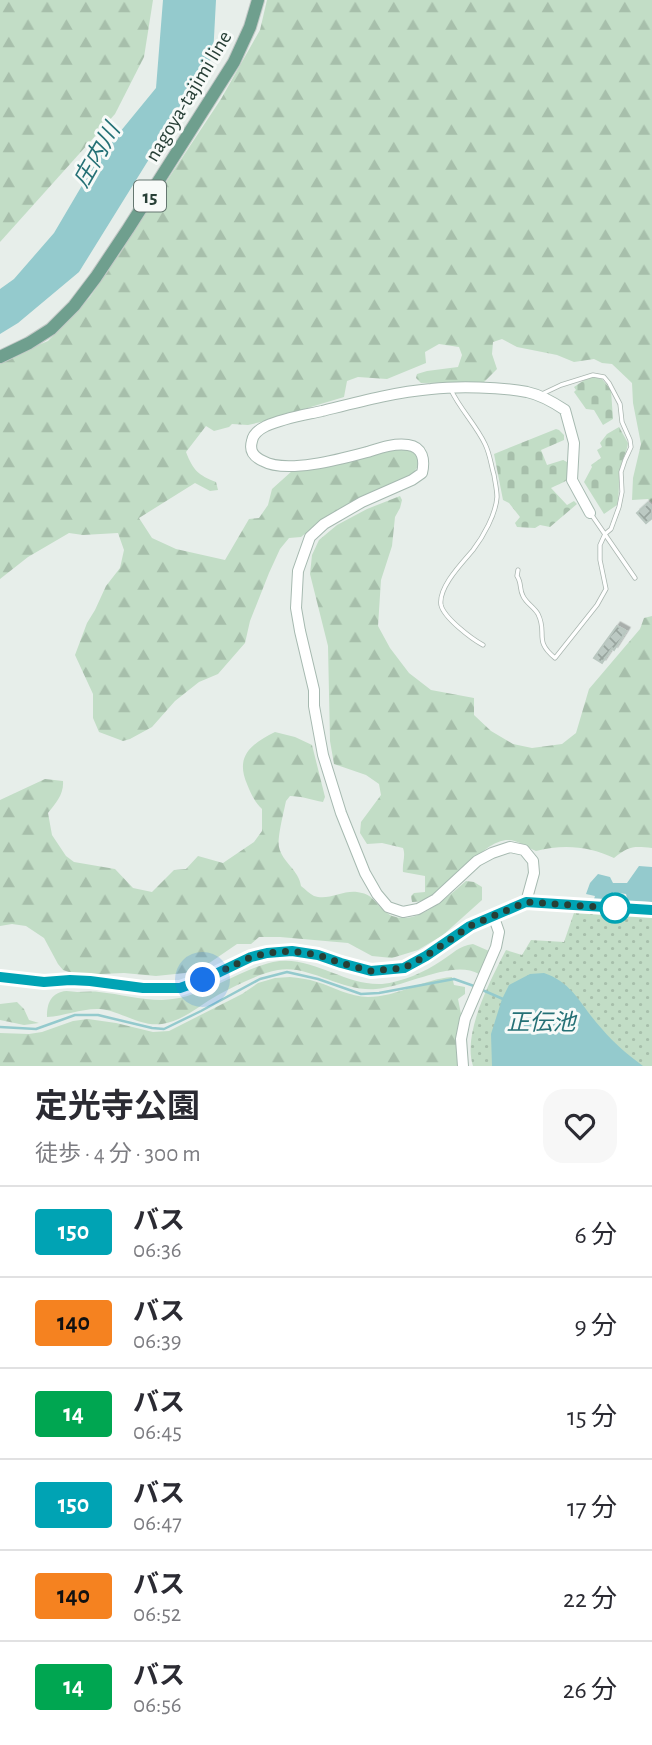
<!DOCTYPE html>
<html lang="ja">
<meta charset="utf-8">
<style>
:root{--surface:#fff;--page:#f7f7f7;--text:#2b2b33;--muted:#7c7c81;--line:#e1e1e2}
body{margin:0;font-family:"Alegreya Sans","Noto Sans JP",sans-serif;background:var(--page);color:var(--text);height:100vh;display:flex;flex-direction:column;font-size:26px;white-space:nowrap}
*{box-sizing:border-box;margin:0}
p{font-size:23px;color:var(--muted)}
.icon{flex:none;width:38px;height:38px;fill:none;stroke:currentColor;stroke-width:2;stroke-linecap:round;stroke-linejoin:round}
.map{position:relative;height:1066px;overflow:hidden}
.details{display:flex;flex-direction:column;background:var(--surface);flex:1}
.details>*{flex:none}
.badge{padding:0 14px;border-radius:5px;font-size:24px;line-height:46px}
.you{position:absolute;width:35px;height:35px;margin:-18px;border:5px solid #fff;border-radius:50%;background:#1a73e8;box-shadow:0 0 0 10px #1a73e833}
.map>.badge{position:absolute;translate:-50% -50%;box-shadow:0 0 0 4px #fff}
.round{display:grid;place-items:center;flex:none;width:74px;height:74px;border-radius:21px;background:var(--page)}
.summary{display:flex;align-items:center;justify-content:space-between;height:119px;padding:0 35px}
h1{font-size:33px;font-weight:700;line-height:52px}
ul{padding:0;list-style:none}
li{display:flex;align-items:center;gap:21px;height:91px;padding:0 35px;border-top:2px solid var(--line)}
li div{flex:1}
li b{display:block;font-size:26px}
li em{font-style:normal}
li .badge{min-width:77px;font-weight:700;text-align:center}
.map>svg:first-child{display:block}
.forest{fill:url(#forest-firs)}
.cemetery{fill:url(#cemetery-stones)}
.park{fill:url(#park-dots)}
.water{fill:#94cacd}
.lines{fill:none;stroke-linecap:round;stroke-linejoin:round}
.stream{stroke:#94cacd;stroke-width:2.5}
.building{fill:url(#building-cross-hatch);stroke:#b9c7c0;stroke-width:2;filter:url(#shadow)}
.lane-casing{stroke:#aab6b0;stroke-width:5}
.secondary-casing{stroke:#a6b9b0;stroke-width:12}
.primary-casing{stroke:#c3c9c7;stroke-width:14}
.lane{stroke:#fff;stroke-width:3.5}
.secondary{stroke:#fff;stroke-width:10}
.primary{stroke:#6f9f8e;stroke-width:12}
.line-casing{stroke:#fff;stroke-width:16}
.line{stroke:#00a3b4;stroke-width:10}
.walk{stroke:#273f36;stroke-width:7;stroke-dasharray:0 12.6}
.stop-dot{fill:#fff;stroke:#00a3b4;stroke-width:3.5}
.labels{text-anchor:middle;stroke-width:6;stroke-linejoin:round;paint-order:stroke}
.shield{fill:#f7faf8;stroke:#657770;stroke-width:2}
.shield-label{font-size:19px;font-weight:bold;fill:#273f36}
.street-label{font-size:21px;fill:#273f36;stroke:#f7faf8}
.water-label{font-size:23px;font-style:italic;fill:#257176;stroke:#f7faf8}
</style>
<div class="map">
<svg width="652" height="1066" viewBox="0 0 652 1066">
<defs>
<pattern id="forest-firs" width="22" height="20" patternUnits="userSpaceOnUse" patternTransform="scale(1.75)"><rect width="22" height="20" fill="#c2ddc6"/><path d="M5 1l3.5 6h-7zM16 11l3.5 6h-7z" fill="#a7bfab"/></pattern>
<pattern id="cemetery-stones" width="16" height="16" patternUnits="userSpaceOnUse" patternTransform="scale(1.75)"><rect width="16" height="16" fill="#c2ddc6"/><path d="M2 7V4a2 2 0 0 1 4 0v3zM10 15v-3a2 2 0 0 1 4 0v3z" fill="#a7bfab"/></pattern>
<pattern id="park-dots" width="8" height="8" patternUnits="userSpaceOnUse" patternTransform="scale(1.75)"><rect width="8" height="8" fill="#c2ddc6"/><path d="M2 2h.1M6 6h.1" fill="none" stroke="#a7bfab" stroke-width="1.8" stroke-linecap="round"/></pattern>
<pattern id="building-cross-hatch" width="8" height="8" patternUnits="userSpaceOnUse" patternTransform="scale(1.75)"><rect width="8" height="8" fill="#bcc9c3"/><path d="M0 0l8 8M0 8l8-8" fill="none" stroke="#99a59f"/></pattern>
<filter id="shadow"><feDropShadow dx="3.5" dy="-3.5" stdDeviation="0" flood-color="#0004"/></filter>
</defs>
<rect width="100%" height="100%" fill="#e7eeea"/>
<g class="forest">
<path d="M0 0H153L144 57 115 114 0 242Z"/>
<path d="M267 0H652V503L648 499 632 500 633 478 641 444 633 403 632 383 612 364 602 363 594 359 574 362 557 355 517 347 502 339 493 342 492 354 497 369 484 382 421 383 416 378 417 374 427 371 458 367 462 355 459 347 439 344 425 352 426 363 387 379 358 377 347 381 344 397 261 422 248 425 232 424 229 427 214 431 206 426 186 452C193 470 198 475 216 482L218 490 210 491 195 483 139 518 152 538 176 549 225 560 249 519 259 518 268 505 272 489 292 471 403 448 415 453 418 457V466L411 477 360 497 323 519 301 537 289 538 280 549 269 573 250 621 245 643 218 674 199 682 175 701 152 727 130 739 123 741 99 732 93 718V694L75 655 87 623 95 610 106 586 120 568 124 550 118 533 83 535 69 533 28 557 0 579V361L48 341 90 297 221 99 260 30Z"/>
<path d="M400 496 402 500 400 508 395 517 392 546 381 580 378 626 390 648 409 673 431 690 474 698V715L491 731 513 744 532 748 562 744 576 733 589 689 640 629 644 618 652 616V848C633 846 629 846 614 858 589 846 563 844 536 851 526 847 517 839 506 840 476 843 443 904 412 902L411 896 414 893 425 892V876L403 872C402 863 406 856 403 848L382 843 367 844 360 833 361 822 381 795 379 784 366 775 334 764 330 741 328 646 310 574 312 555 319 540 337 525 367 509Z"/>
<path d="M275 732 295 737 312 745 325 797 323 802C312 800 301 796 290 796L286 801C284 811 277 838 279 847 282 862 299 870 301 886 305 889 310 894 314 896 328 901 343 890 357 892 372 894 373 900 382 909 409 935 446 898 466 881L474 882 482 887V900L443 935 418 950 392 958 372 956 348 943 280 937H259L251 944H237L202 968 185 973 156 976 124 973 78 975 63 970 58 964 44 938 26 926 12 924 0 926V800L45 779 63 781C64 794 56 803 48 813L52 835 66 856 74 862 115 869 133 888 152 892 174 870 186 869 198 856 223 863 254 842 262 831V809C254 801 251 794 247 784 235 756 251 744 275 732Z"/>
<path d="M473 944 489 951 479 974C452 959 407 987 376 989 342 992 308 964 278 970 258 974 236 985 218 995 200 1005 183 1021 162 1024 140 1027 121 1011 100 1009 82 1008 65 1016 47 1017 47 1006 49 996 61 992 66 990 73 992 77 992 84 992 92 991 99 992 120 994 140 1000 162 1000 202 999 235 971 273 962 311 954 344 986 382 984 402 982 425 972 441 961 454 953 458 946 473 944Z"/>
<path d="M290 977C299 978 308 979 317 982 334 987 350 997 368 997 397 997 424 979 452 977L454 985 465 987V994L458 999 462 1019 457 1037V1066H0V1033L29 1034 42 1032 73 1021 88 1019 116 1023 153 1032 169 1031 242 994 258 983 275 978Z"/>
<path d="M17 1002 24 1009 29 1020 39 1023 24 1025 0 1020V1004Z"/>
</g>
<g class="cemetery">
<path d="M594 377 602 379 611 390 613 419 603 425 594 410 586 409 574 392 576 390 574 387 586 379Z"/>
<path d="M619 427 628 443C627 453 621 460 620 471 618 483 620 493 617 505L604 514 584 482 592 467 591 465 601 458 597 450 602 447 600 443 607 434Z"/>
<path d="M556 429 559 430 564 435V440L541 450 547 465 563 460 569 463C568 484 569 479 551 488L567 505 574 501 577 504 550 527 540 525 535 528 517 527 515 523 520 517 509 503 503 500 494 454Z"/>
</g>
<path class="park" d="M575 910 652 915V1066H473C462 1033 491 979 506 950L522 955 531 940 564 942Z"/>
<g class="water">
<path d="M163 0H216L213 56 79 272 18 323 0 334V289L14 279 54 233 97 160 156 88Z"/>
<path d="M639 866 652 867V902L628 901 626 894 613 892 612 900 594 899 595 896 586 894 590 883 598 874 610 877 613 883H627Z"/>
<path d="M544 973C574 983 582 1008 602 1029 614 1043 628 1055 643 1066H492L491 1034 502 999 509 985 530 974Z"/>
</g>
<g class="lines">
<g class="stream">
<path d="M480 989 503 999"/>
<path d="M0 1027 36 1029 75 1015H98L152 1028 164 1029 201 1011 260 979 287 972 318 979 361 994 379 993 454 979 474 986"/>
</g>
</g>
<g class="building">
<path d="M648 503 652 507V518L646 523 637 513Z"/>
<path d="M617 626 626 631 614 650 612 648 602 663 594 658Z"/>
</g>
<g class="lines">
<defs>
<g id="lane">
<path d="M451 390C460 409 476 425 485 444 490 454 491 465 494 475 495 482 497 490 497 497 496 514 483 537 473 550 463 562 438 587 441 605 444 618 472 639 483 645"/>
<path d="M591 514 635 578"/>
<path d="M518 570 517 576C522 583 519 589 523 596 526 603 534 607 538 614 548 634 533 640 555 658L597 605 606 589 600 560V545L605 534 611 529 619 507 622 492 621 472 625 460 631 447 630 440 622 422 620 404 609 383 604 377 593 375 561 385 542 394"/>
</g>
<g id="secondary">
<path d="M526 902 534 873 533 861 524 850 510 847 492 853 477 861 436 899 418 909 403 912 388 907 377 894 365 873 341 813 323 755 314 706V690L300 631 296 608 298 571 310 537 324 524 362 502 412 480 422 473C425 460 423 447 408 445 394 443 380 448 367 452 341 459 286 474 263 461 254 457 249 451 252 441 253 434 260 429 266 426 284 418 304 415 322 411 358 402 395 392 431 389 458 386 500 387 527 392 541 395 553 402 565 410L574 443 572 480 590 513"/>
<path d="M0 977 44 982 70 980 91 981 143 988H180L203 980 252 957 267 953 292 951 318 955 341 963 371 971 404 968 426 956 470 926 526 902 652 910"/>
<path d="M463 1066 461 1039 465 1019 496 947 499 932 493 915"/>
</g>
<path id="primary" d="M0 357 29 343 51 329 74 306 96 277 128 229 234 62 250 27 258 0"/>
</defs>
<use href="#lane" class="lane-casing"/>
<use href="#secondary" class="secondary-casing"/>
<use href="#primary" class="primary-casing"/>
<use href="#lane" class="lane"/>
<use href="#secondary" class="secondary"/>
<use href="#primary" class="primary"/>
</g>
<g class="lines">
<defs>
<path id="line" d="M0 977 44 982 70 980 90 981 143 988H180L203 980 251 957 267 953 292 951 318 955 341 963 371 971 404 968 426 956 470 926 526 902 652 910"/>
</defs>
<use href="#line" class="line-casing"/>
<use href="#line" class="line"/>
<path class="walk" d="M203 980 251 957 267 953 292 951 318 955 341 963 371 971 404 968 426 956 470 926 526 902 615 908"/>
</g>
<circle class="stop-dot" cx="615" cy="908" r="14"/>
<g class="labels">
<rect class="shield" x="134" y="180.5" width="32" height="31" rx="5"/>
<g class="shield-label">
<text x="150" y="203">15</text>
</g>
<g class="street-label">
<text transform="translate(188 96) rotate(-59)" y="7">nagoya-tajimi line</text>
</g>
<g class="water-label">
<text transform="translate(96 155) rotate(-60)" y="8">庄内川</text>
<text x="541" y="1030">正伝池</text>
</g>
</g>
</svg>
<div class="you" style="left:203px;top:980px"></div>
</div>
<section class="details">
<div class="summary"><div><h1>定光寺公園</h1><p>徒歩 · 4 分 · 300 m</p></div><a class="round"><svg class="icon" aria-label="heart" viewBox="0 0 24 24"><path d="M12 20l-8-8c-3-5 5-10 8-4 3-6 11-1 8 4z"/></svg></a></div>
<ul>
<li><span class="badge" style="background:#00a3b4;color:#fff">150</span><div><b>バス</b><p>06:36</p></div><em>6 分</em></li>
<li><span class="badge" style="background:#f58220;color:#111">140</span><div><b>バス</b><p>06:39</p></div><em>9 分</em></li>
<li><span class="badge" style="background:#00a651;color:#fff">14</span><div><b>バス</b><p>06:45</p></div><em>15 分</em></li>
<li><span class="badge" style="background:#00a3b4;color:#fff">150</span><div><b>バス</b><p>06:47</p></div><em>17 分</em></li>
<li><span class="badge" style="background:#f58220;color:#111">140</span><div><b>バス</b><p>06:52</p></div><em>22 分</em></li>
<li><span class="badge" style="background:#00a651;color:#fff">14</span><div><b>バス</b><p>06:56</p></div><em>26 分</em></li>
</ul>
</section>
